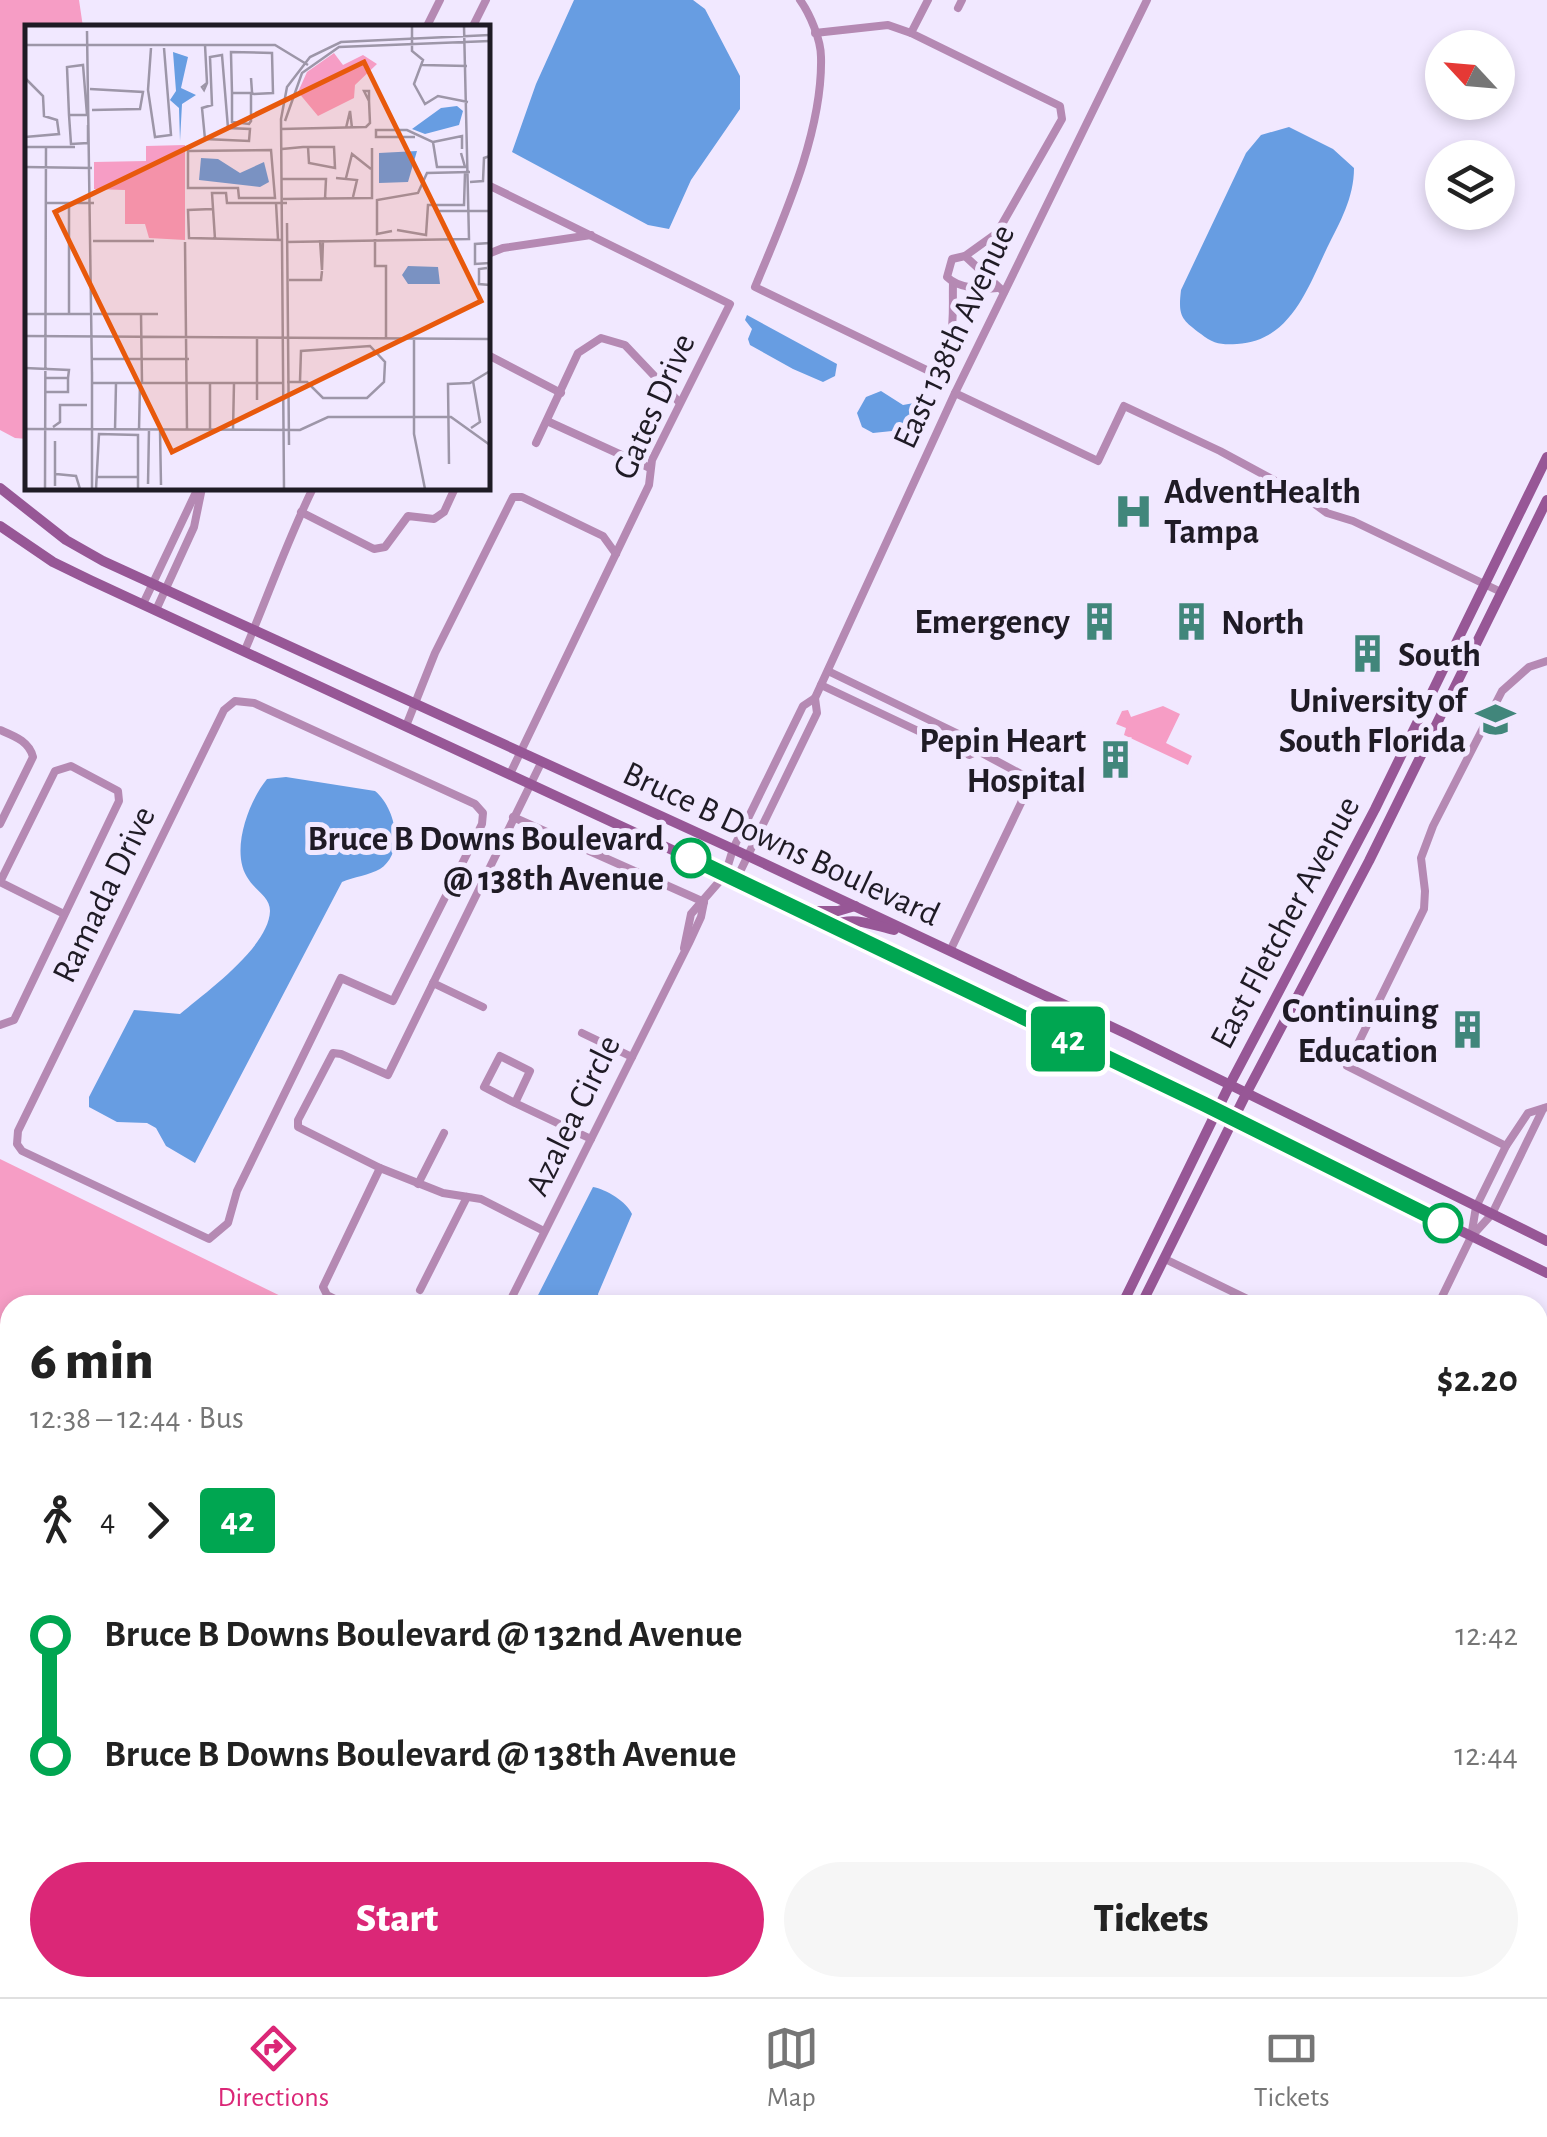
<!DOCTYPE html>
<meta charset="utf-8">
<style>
:root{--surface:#fff;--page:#f6f6f6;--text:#222;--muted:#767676;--line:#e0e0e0;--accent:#db2777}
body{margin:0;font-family:"Alegreya Sans",sans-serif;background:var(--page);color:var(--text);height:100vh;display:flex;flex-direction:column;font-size:38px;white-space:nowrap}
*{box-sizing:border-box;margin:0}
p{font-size:32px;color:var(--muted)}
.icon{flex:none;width:55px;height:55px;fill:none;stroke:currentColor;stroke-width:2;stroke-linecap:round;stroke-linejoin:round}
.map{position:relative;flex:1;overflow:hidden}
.drawer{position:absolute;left:0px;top:1295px;width:1548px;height:702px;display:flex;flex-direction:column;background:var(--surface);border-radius:30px 30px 0 0;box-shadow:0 5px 15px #0003}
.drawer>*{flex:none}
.badge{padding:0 20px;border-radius:8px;font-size:35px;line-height:65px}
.needle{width:65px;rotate:296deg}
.controls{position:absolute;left:1425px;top:30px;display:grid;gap:20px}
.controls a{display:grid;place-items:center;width:90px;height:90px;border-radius:50%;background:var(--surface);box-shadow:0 5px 15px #0003;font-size:50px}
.map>.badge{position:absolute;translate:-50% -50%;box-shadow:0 0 0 5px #fff}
.legs{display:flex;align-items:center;gap:15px;height:110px;padding:0 30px;font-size:32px}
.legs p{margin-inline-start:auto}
.overview{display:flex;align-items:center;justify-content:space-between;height:170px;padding:0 30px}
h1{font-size:55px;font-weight:800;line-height:75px}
.cta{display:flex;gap:20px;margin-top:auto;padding:20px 30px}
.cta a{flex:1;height:115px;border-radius:60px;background:var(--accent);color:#fff;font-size:40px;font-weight:800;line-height:115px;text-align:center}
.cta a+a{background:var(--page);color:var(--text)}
ul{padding:0 30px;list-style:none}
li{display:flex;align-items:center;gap:35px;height:120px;font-size:38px}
li i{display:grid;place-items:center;width:15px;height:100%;margin:0 12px;background:currentColor}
li i::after{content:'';width:25px;height:25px;margin:-12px;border:8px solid;border-radius:50%;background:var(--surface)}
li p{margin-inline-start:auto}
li:first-child i{background:linear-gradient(#0000 50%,currentColor 0)}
li:last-child i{background:linear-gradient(currentColor 50%,#0000 0)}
.dock{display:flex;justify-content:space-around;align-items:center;height:140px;border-top:2px solid var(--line);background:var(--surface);font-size:28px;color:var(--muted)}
.dock a{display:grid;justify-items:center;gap:5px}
.dock .current{color:var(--accent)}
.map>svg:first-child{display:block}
.green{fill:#f69dc5}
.water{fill:#679de2}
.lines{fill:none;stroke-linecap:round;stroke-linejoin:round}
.minor{stroke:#b589b3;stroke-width:8}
.tertiary{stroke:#b589b3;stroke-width:9}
.secondary{stroke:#975796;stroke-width:10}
.line-1-casing{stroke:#fff;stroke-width:22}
.line-1{stroke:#00a651;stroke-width:15}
.stop-1-dot{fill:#fff;stroke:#00a651;stroke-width:5}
.labels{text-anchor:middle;stroke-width:10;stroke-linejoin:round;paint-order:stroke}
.street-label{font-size:35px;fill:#1f1b25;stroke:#f1e8ff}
.poi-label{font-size:35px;font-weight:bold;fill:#1f1b25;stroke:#f1e8ff;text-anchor:end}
.stop-label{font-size:35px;font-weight:bold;fill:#1f1b25;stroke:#f1e8ff;text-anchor:end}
.inset-road{fill:none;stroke:#9d96a8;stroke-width:2.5}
.view{fill:#e8590c;fill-opacity:0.15;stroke:#e8590c;stroke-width:5}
.inset-edge{fill:none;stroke:#1f1b25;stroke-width:5}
</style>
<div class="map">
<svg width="1547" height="1997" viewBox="0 0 1547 1997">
<rect width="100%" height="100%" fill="#f1e8ff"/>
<g class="green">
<path d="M0 0H79L83 27 28 28 27 439 15 438 0 430Z"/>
<path d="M1163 706 1180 714 1166 743 1192 756 1188 765 1124 735 1126 728 1116 724 1122 711 1128 710 1131 717Z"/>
<path d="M0 1159 299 1305H10V1672L0 1692Z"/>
</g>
<g class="water">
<path d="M574 0H693L705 9 740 76V109L691 180 669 229 648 225 512 152 536 84Z"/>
<path d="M1289 127 1333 149 1354 168C1354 198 1340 222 1327 248 1307 290 1290 341 1237 344 1222 345 1213 344 1201 334 1181 319 1178 316 1181 290L1246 153 1261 135Z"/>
<path d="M747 315 837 364 835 376 823 382 793 369 750 345 748 339 752 329 745 320Z"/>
<path d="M881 391 903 405 914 403 922 407 911 429 873 433 862 427 857 413 866 397Z"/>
<path d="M286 777 375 791C395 807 406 852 380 869 370 875 353 877 342 882L195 1163 166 1146 156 1128 147 1123 117 1122 89 1107V1097L134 1010 180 1014C206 992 269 947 270 911 270 897 256 891 249 880 229 854 248 802 267 779Z"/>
<path d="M593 1187C606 1189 627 1202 632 1214L598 1294 600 1305H533Z"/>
<path d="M0 1343C16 1359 13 1386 0 1403Z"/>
</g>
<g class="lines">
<g class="minor">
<path d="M800 0C810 14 821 40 821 57 823 132 783 219 755 287L931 372C958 349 952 314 953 283"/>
<path d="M928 0 911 33 1060 106 1062 119 997 233 965 256"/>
<path d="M958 8 962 0"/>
<path d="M426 28 440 0"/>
<path d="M472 28 486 0"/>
<path d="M815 33 888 25 911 33"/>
<path d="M488 185 730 304 652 460 649 485 510 774"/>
<path d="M488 254 503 248 591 235"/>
<path d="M997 288C982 290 958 288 947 277L952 259 965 256 1004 292"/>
<path d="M488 355 561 393"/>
<path d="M955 393 1098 461 1124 406 1220 451 1305 497 1327 513 1353 521 1501 592"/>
<path d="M547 421 650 468"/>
<path d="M536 443 578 353 601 338 625 345 679 402"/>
<path d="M301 512 374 549 385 547 408 516 434 519 444 512 455 488"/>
<path d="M143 604 198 488"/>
<path d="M156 610 194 527 202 488"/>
<path d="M245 650C268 596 287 541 313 488"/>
<path d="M821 685 969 755 978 751 975 742 828 671"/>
<path d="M235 701 254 703 475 804 483 813 482 824 393 1001 341 978 237 1191 228 1223 209 1239 22 1151 17 1144 18 1131 224 710Z"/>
<path d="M406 726 435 653 513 497H522L603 536 616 554"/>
<path d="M0 730C14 736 29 741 33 757L0 824"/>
<path d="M1432 735 1470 752"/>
<path d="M542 761 388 1075 341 1054 333 1053 298 1120V1127L380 1168 443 1193 481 1199 544 1231"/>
<path d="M513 817 704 902"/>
<path d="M736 880 817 713 815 698"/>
<path d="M684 948 691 914 725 875 733 849 803 706 815 698 955 393 1147 0"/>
<path d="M950 951 1032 780 978 751"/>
<path d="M433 983 483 1007"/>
<path d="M0 1025 14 1020 119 801 118 791 71 766 55 771 0 882 64 914"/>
<path d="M582 1033 632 1057"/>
<path d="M515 1103 484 1087 500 1056 530 1071 515 1103 591 1139"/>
<path d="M1506 1146 1347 1066 1424 909 1425 891 1421 858 1433 826 1502 691 1529 667 1547 661"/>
<path d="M418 1184 444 1133"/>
<path d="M1471 1237 1492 1214 1543 1109"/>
<path d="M1165 1259 1260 1305"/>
<path d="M420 1290 467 1197"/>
<path d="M347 1305 327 1295 323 1287 380 1168"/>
<path d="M508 1305 689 943 701 917 704 902"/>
<path d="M1438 1305 1471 1237 1476 1207 1506 1146 1528 1113 1547 1107"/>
<path d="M1538 1594 1547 1599"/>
<path d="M0 1876 10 1855"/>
<path d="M0 1904 10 1909"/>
<path d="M170 1988 190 1997"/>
<path d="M1106 1989 1121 1997"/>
<path d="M657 1997 661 1988"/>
<path d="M946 1997 951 1988"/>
</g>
<g class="tertiary">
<path d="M1538 1728 1547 1708"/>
<path d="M0 1750 10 1755"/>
<path d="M468 1990 500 1992"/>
<path d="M1406 1997 1411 1988"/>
</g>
<g class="secondary">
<path d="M0 488 66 540 103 561 733 849 1129 1035 1547 1241"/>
<path d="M0 526 53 562 90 580 834 925 1547 1273"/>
<path d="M808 911H838L855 906"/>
<path d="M834 925C854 916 873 925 894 930"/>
<path d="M1122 1305 1229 1086 1375 809 1547 457"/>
<path d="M1141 1305 1246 1094 1369 861 1547 500"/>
<path d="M786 1997 791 1988"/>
<path d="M804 1997 809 1988"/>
</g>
</g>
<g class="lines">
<defs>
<path id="line-1" d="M691 858 1204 1104 1443 1223"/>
</defs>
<use href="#line-1" class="line-1-casing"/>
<use href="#line-1" class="line-1"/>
</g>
<defs>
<symbol id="hospital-bare" viewBox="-9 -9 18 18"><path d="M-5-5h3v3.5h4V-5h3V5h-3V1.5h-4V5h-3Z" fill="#41867b" stroke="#f1e8ff" stroke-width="2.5" paint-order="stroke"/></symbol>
<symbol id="building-bare" viewBox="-9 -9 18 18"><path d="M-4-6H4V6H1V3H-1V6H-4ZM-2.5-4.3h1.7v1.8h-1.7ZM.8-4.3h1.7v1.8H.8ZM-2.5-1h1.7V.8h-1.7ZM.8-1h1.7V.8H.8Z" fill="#41867b" stroke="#f1e8ff" stroke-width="2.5" paint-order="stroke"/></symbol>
<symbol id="university-bare" viewBox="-9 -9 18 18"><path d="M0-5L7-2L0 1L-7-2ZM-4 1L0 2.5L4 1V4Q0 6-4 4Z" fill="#41867b" stroke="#f1e8ff" stroke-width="2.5" paint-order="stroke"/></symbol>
</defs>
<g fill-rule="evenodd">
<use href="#hospital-bare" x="1106" y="484" width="55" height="55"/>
<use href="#building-bare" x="1072" y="594" width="55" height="55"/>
<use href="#building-bare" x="1164" y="594" width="55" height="55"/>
<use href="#building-bare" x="1340" y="626" width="55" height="55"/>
<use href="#university-bare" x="1468" y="692" width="55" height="55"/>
<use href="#building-bare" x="1088" y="732" width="55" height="55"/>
<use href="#building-bare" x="1440" y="1002" width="55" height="55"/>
</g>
<g class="stop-1-dot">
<circle cx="691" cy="858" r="18"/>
<circle cx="1443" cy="1223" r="18"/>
</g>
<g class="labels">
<g class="street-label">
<text transform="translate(953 336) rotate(-65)" y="12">East 138th Avenue</text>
<text transform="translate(653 406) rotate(-66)" y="12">Gates Drive</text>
<text transform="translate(782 843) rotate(25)" y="12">Bruce B Downs Boulevard</text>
<text transform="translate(103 894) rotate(-64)" y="12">Ramada Drive</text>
<text transform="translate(1284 922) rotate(-62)" y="12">East Fletcher Avenue</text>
<text transform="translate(572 1115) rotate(-64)" y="12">Azalea Circle</text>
</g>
<g class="poi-label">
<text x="1164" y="503" text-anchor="start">AdventHealth<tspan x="1164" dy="40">Tampa</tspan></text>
<text x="1070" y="633">Emergency</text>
<text x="1221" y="634" text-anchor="start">North</text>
<text x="1398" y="666" text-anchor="start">South</text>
<text x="1466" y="712">University of<tspan x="1466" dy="40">South Florida</tspan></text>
<text x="1086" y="752">Pepin Heart<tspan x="1086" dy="40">Hospital</tspan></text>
<text x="1438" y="1022">Continuing<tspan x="1438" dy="40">Education</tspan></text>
</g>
<g class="stop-label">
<text x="664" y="850">Bruce B Downs Boulevard<tspan x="664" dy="40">@ 138th Avenue</tspan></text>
</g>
</g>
<g transform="translate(25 25)">
<rect width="465" height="465" fill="#f1e8ff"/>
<path d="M309 28 318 40 338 30 352 39 330 60 329 73 293 91 273 67 282 47ZM160 120V215L124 213 120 199H100V165L69 164V137L121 136V121Z" fill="#f69dc5"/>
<path d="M148 27 163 32 156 63 171 70 157 79 155 116 154 83 145 75 151 66ZM432 81 438 86 434 100 400 109 387 104 416 83ZM392 126 383 157 354 158V128ZM176 133 193 134 215 148 239 137 244 157 235 162 174 155ZM383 241 413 242 415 259H383L377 250Z" fill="#679de2"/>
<path class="inset-road" d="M387 1V26L398 35 389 59 400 79 413 71 443 77M62 6 67 350M0 20H250L283 40M180 20 182 58 179 65 177 62 182 58M126 23 123 65 130 112 146 110 139 23M197 30 203 103 225 104 224 116 180 114 177 83 187 80 185 32ZM397 40 442 41M0 53 18 71 19 91 32 95 34 109 0 112M65 64 118 67 115 84 67 85M207 68H226L229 69 248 68 247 28 206 27V29L207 68V97L224 99 226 96V68L227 67 226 53M44 90H62L58 40 42 42 44 90 46 119 63 118V100M260 96 277 48 314 22 465 16M321 103 325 86 327 103M256 104 341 102 345 98 344 76V66H339L344 76M390 112H351V105H382L408 117 412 142H440L436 128M408 117 437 111V124M0 122H50M257 124 278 122H309L310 143 284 138 283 122M246 125 250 173H214L213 163H163V126ZM0 142 67 143M311 153 332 155 328 172M321 153 327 129 346 144M257 154H301L300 174M445 157 458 156 459 133 465 131M258 174 347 173V123M22 178H69M251 178 253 214M187 184 163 185 164 213 258 215M410 186H465M262 198 264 420M372 205 401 210 403 180H439L440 148M367 206 352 209V175L393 168 402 148 445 147M190 214 187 168H201L202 178H262M350 214V241H361V314M295 215 297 245 298 215M68 216H129M160 217 162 405M261 217 444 214 439 1M465 218 450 219V239L465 238M462 243 454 244V259L465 260M264 255H296L297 246M0 289H67M44 289V178M68 289H133M116 289 117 358M0 311 465 314M232 313V375M389 314V409L400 464M68 334H164M0 343 44 345 43 353H20M262 357H282L298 373H342L359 357 360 337 345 321 276 326 275 356M67 358H259M20 367H43V353M28 402 35 397V380H62M446 403 455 397 448 356M0 404 275 405 303 392H426L465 420M90 405 91 358M114 405 115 358M135 405 136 460M185 405V358M208 405 209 358M30 416V461M424 439 423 359 445 358 465 346M31 449 51 451 55 464M71 452H113M123 459 124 405M20 464 21 122M67 464V347M71 464 74 409 113 410V464M259 464 256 94 262 62 285 32 316 17 465 10"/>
<path class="view" d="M339 37 456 276 147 427 30 187Z"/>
<rect width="465" height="465" class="inset-edge"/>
</g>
</svg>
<div class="controls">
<a><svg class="needle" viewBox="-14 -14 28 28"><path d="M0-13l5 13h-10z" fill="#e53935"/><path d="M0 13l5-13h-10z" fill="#767676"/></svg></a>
<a><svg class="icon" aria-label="layers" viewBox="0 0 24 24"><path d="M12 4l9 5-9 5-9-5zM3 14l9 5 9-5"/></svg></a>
</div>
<b class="badge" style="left:1068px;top:1039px;background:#00a651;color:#fff">42</b>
<section class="drawer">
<div class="overview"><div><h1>6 min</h1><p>12:38 – 12:44 · Bus</p></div><b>$2.20</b></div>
<div class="legs"><svg class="icon" aria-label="walk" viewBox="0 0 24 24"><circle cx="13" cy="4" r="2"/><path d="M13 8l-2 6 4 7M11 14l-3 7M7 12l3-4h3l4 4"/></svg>4<svg class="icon" aria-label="forward" viewBox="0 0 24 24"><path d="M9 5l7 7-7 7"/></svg><b class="badge" style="background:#00a651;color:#fff">42</b></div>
<ul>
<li><i style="color:#00a651"></i><b>Bruce B Downs Boulevard @ 132nd Avenue</b><p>12:42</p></li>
<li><i style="color:#00a651"></i><b>Bruce B Downs Boulevard @ 138th Avenue</b><p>12:44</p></li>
</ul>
<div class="cta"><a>Start</a><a>Tickets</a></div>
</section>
</div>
<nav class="dock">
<a class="current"><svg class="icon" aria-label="directions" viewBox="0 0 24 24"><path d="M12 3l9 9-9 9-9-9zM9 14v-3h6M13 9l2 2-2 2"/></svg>Directions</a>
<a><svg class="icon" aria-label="map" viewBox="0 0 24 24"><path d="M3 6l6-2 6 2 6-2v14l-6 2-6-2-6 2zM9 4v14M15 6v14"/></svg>Map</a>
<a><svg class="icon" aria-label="tickets" viewBox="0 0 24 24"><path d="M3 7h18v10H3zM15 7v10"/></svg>Tickets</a>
</nav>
